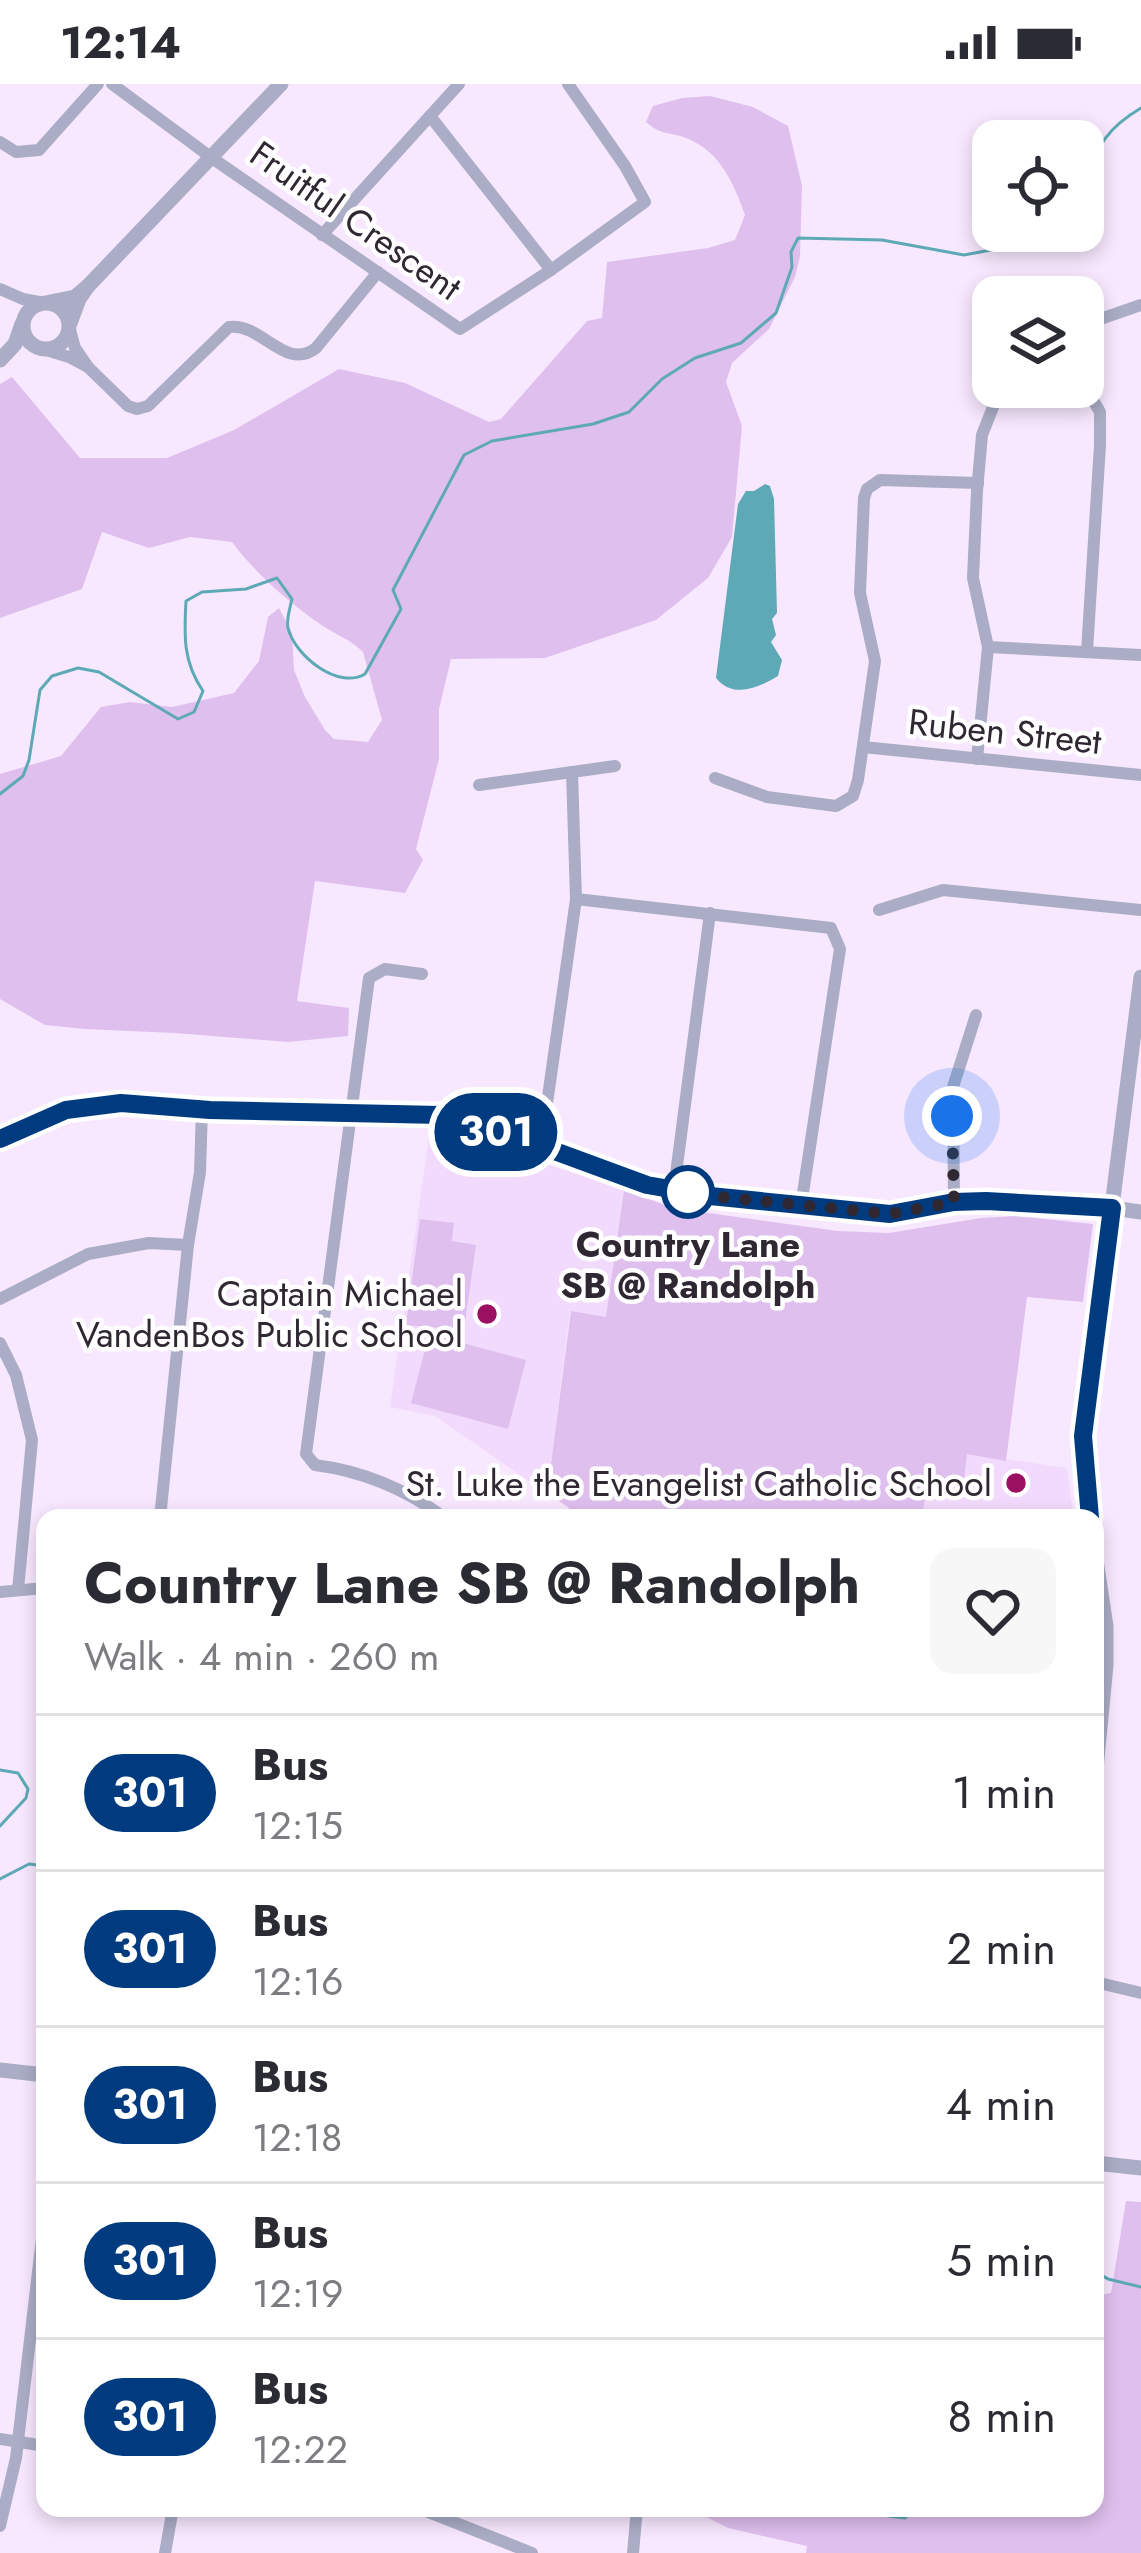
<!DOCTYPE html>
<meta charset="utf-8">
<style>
:root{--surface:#fff;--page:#f7f7f7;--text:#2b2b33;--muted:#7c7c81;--line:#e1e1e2}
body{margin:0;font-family:Jost,sans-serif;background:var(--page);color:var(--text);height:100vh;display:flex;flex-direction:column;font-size:45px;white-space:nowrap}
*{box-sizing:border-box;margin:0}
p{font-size:39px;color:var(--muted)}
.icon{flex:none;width:66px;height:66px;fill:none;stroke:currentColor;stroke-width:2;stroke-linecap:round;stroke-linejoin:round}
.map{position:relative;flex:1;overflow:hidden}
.panel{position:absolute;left:36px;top:1425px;width:1068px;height:1008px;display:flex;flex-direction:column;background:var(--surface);border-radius:24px;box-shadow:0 6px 18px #0003}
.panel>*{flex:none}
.badge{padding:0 24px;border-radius:39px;font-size:42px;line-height:78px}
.tools{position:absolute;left:972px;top:36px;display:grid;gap:24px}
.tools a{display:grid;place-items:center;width:132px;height:132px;border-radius:24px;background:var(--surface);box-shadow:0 6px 18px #0003;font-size:60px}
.you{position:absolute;width:60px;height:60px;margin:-30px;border:9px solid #fff;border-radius:50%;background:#1a73e8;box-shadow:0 0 0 18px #1a73e833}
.map>.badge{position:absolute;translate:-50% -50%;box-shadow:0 0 0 6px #fff}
.round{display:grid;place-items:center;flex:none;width:126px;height:126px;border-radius:24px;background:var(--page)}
.overview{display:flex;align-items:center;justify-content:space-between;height:204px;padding:0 48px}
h1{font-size:57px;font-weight:700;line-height:90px}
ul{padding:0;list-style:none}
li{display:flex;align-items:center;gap:36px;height:156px;padding:0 48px;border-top:3px solid var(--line)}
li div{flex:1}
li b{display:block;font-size:45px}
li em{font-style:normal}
li .badge{min-width:132px;font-weight:700;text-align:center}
.status{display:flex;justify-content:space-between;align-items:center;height:84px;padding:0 60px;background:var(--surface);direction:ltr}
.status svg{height:33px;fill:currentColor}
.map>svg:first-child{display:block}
.built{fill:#f2dafd}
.green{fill:#dfbfee}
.water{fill:#5da9b5}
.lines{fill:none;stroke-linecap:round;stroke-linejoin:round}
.stream{stroke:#5da9b5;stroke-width:3}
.minor{stroke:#aaadc5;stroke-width:12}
.tertiary{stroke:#aaadc5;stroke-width:15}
.line-casing{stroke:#fff;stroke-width:27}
.line{stroke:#003b80;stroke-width:18}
.walk{stroke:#2f2832;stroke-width:12;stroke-dasharray:0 21.6}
.stop-dot{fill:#fff;stroke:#003b80;stroke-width:6}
.poi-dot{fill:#9b1061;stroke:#fff;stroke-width:4.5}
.labels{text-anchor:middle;stroke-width:9;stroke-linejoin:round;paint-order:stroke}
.street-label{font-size:36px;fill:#2f2832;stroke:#fff}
.stop-label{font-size:36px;font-weight:bold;fill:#2f2832;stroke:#fff}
.poi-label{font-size:36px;fill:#2f2832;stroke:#fff;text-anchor:end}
</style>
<div class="status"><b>12:14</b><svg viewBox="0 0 49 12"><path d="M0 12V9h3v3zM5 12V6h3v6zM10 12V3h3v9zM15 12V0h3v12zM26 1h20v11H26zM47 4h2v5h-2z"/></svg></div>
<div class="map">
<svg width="1141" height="2469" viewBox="0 0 1141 2469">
<rect width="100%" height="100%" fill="#f8e8ff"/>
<g class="built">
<path d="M430 1046 460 1051 624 1106 606 1234 570 1228 547 1410 435 1332 390 1323Z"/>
<path d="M966 1369 1067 1384 1074 1434H922L927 1395Z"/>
</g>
<g class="green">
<path d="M710 12 753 23 788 42 802 102 800 173 795 193 769 245 732 279 726 298 742 342 732 453 708 494 656 536 545 574 451 575 439 625V675L416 765 423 776 405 809 315 797 297 917 349 924 348 952 288 958 175 949 84 945 45 941 0 915V690L61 672 101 623 130 618 172 623 234 609 259 577 268 533 279 524 292 549 294 586 305 613 325 646 334 655 368 658 382 636 363 568C351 556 337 551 323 542 289 519 256 490 232 458L190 453 149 464 102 448 82 505 0 534V300L12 293 80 374H167L234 346 339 285 405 299 489 338 501 335 587 237 602 234 607 178 708 164 735 156 745 131C733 97 718 63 680 52 665 48 658 49 646 38L653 22 682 14Z"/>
<path d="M624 1106 673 1124 838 1147 889 1149 981 1134 1015 1132 1093 1140 1083 1218 1027 1213 1006 1377 967 1370 963 1402 927 1396 922 1434H576L568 1423 547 1410 571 1227 606 1233Z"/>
<path d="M420 1135 454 1139 452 1157 476 1161 464 1246 406 1241Z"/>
<path d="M429 1250 526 1276 508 1345 411 1319Z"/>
<path d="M1126 2117 1141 2118V2469H806L807 2462 728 2444 689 2424H1095V2212L1111 2209Z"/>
</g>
<path class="water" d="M765 400 770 402 774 415 777 529 772 535 776 551 771 558 782 576 778 592C758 604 733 615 716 594L738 420 746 407H754Z"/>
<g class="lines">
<g class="stream">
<path d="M1083 100C1099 62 1104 46 1141 24"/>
<path d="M0 710 23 692 29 676 40 606 52 592 78 584 99 588 178 635 194 628 203 607C183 578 184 552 186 517L202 508 246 505 277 494 292 515C290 524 286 536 288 544 295 572 338 606 365 590L401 525 393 506 464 371 492 357 593 340 629 328 662 295 695 274 741 259 776 229 792 183 791 168 798 154 882 156 964 171 1018 161 1048 147"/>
<path d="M0 1686 18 1689 28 1705 26 1714 0 1742"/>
<path d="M0 1795 29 1780 45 1782"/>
<path d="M1095 2187 1108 2195 1141 2203"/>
<path d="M876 2424 888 2432 905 2434 916 2424"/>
</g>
<g class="minor">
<path d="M112 0 212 74 460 245 551 186 645 118 625 82 568 0"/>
<path d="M430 32 551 186"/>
<path d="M0 58 16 68 39 66 98 0"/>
<path d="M322 151 459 0"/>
<path d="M0 205 23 215 44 219"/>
<path d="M1083 241 1141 221"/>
<path d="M43 265 69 273 88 283 75 264 69 242"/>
<path d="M88 283 128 322 137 325 148 322 229 243C261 238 285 288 316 264L378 188"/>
<path d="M1083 299 1100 328V361L1087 567"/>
<path d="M988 563 1141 571"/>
<path d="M863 663 1141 691"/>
<path d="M977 675 988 563 973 494 977 407 982 351 997 313 1005 303"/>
<path d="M572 688 576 815"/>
<path d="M715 694 767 713 836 722 853 712 858 696 875 577 860 509 864 414 867 405 880 396 978 399"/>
<path d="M479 701 615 682"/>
<path d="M879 826 943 806 1141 826"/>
<path d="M422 890 385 885 369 894 306 1370 315 1381C363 1387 407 1406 445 1434"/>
<path d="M541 1062 576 815 831 844 840 865 801 1122"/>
<path d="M674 1105 710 829"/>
<path d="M954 1118 953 1003 976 931"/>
<path d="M0 1215 88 1170 149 1159 188 1161"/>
<path d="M0 1259 16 1291 32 1356 18 1506"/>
<path d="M160 1434 188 1161 200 1088 202 1025"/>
<path d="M0 1508 45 1504"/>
<path d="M1095 1898 1141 1909"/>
<path d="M0 2355 45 2362"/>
<path d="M418 2424 532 2469"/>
<path d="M0 2442 16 2374 45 2129"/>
<path d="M165 2469 173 2424"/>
<path d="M633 2469 637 2424"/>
</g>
<g class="tertiary">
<path d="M88 202 281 0"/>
<path d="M50 218 75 213 88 202 79 215 70 239"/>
<circle cx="46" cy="242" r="23"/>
<path d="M0 276 15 260 22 240"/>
<path d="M0 1055 66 1026 121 1019 210 1026 440 1031 541 1062 647 1101 710 1112 890 1129 954 1118 986 1117 1099 1122 1141 1128"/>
<path d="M1090 1434 1083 1352 1141 893"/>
<path d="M1095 1469 1106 1542V1581L1095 1695"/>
<path d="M0 1986 45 1991"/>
<path d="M1095 2079 1141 2084"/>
</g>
</g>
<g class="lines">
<defs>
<path id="line" d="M0 1055 66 1026 121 1019 210 1026 440 1031 541 1062 647 1101 710 1112 890 1130 954 1118 986 1117 1112 1124 1083 1352 1090 1434"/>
</defs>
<use href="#line" class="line-casing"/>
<use href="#line" class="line"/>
<path class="walk" d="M688 1108 674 1105 710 1112 890 1130 954 1118 952 1032"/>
</g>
<circle class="stop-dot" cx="688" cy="1108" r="24"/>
<g class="poi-dot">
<circle cx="487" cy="1230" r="12"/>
<circle cx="1016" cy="1399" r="12"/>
</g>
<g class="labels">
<g class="street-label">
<text transform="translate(356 136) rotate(35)" y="13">Fruitful Crescent</text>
<text transform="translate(1005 647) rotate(6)" y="13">Ruben Street</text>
</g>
<g class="stop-label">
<text x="688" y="1173">Country Lane<tspan x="688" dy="41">SB @ Randolph</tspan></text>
</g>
<g class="poi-label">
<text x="463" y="1222">Captain Michael<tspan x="463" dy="41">VandenBos Public School</tspan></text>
<text x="992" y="1412">St. Luke the Evangelist Catholic School</text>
</g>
</g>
</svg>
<div class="tools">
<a><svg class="icon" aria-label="locate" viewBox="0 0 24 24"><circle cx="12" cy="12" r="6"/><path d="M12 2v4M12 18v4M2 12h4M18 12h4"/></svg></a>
<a><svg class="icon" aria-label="layers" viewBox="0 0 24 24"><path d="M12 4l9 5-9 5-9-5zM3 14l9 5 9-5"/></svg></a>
</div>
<div class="you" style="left:952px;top:1032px"></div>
<b class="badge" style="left:496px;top:1048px;background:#003b80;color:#fff">301</b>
<section class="panel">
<div class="overview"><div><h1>Country Lane SB @ Randolph</h1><p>Walk · 4 min · 260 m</p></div><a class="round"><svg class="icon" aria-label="heart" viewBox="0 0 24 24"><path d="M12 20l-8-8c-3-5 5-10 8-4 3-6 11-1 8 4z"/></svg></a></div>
<ul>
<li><span class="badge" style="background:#003b80;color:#fff">301</span><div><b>Bus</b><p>12:15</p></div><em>1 min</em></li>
<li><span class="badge" style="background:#003b80;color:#fff">301</span><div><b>Bus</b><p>12:16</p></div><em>2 min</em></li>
<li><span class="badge" style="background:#003b80;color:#fff">301</span><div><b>Bus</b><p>12:18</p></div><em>4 min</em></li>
<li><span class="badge" style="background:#003b80;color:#fff">301</span><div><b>Bus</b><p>12:19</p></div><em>5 min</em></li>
<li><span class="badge" style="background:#003b80;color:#fff">301</span><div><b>Bus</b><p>12:22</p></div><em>8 min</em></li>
</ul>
</section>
</div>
